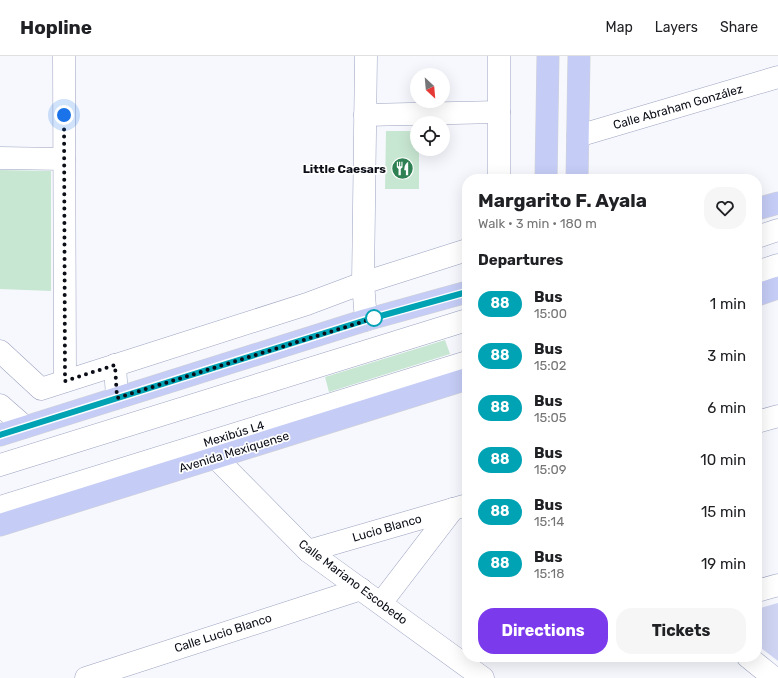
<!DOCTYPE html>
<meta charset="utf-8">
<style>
:root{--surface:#fff;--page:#f6f6f6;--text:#202124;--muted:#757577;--line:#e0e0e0;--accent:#7c3aed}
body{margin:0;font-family:Rubik,sans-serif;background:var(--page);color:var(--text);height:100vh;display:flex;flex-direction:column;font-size:15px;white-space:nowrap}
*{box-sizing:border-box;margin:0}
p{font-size:13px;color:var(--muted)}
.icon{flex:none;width:22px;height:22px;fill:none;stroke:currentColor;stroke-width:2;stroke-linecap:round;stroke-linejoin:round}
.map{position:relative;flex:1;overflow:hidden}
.drawer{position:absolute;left:462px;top:118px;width:300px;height:488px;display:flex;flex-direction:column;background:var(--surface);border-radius:16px;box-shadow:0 4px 16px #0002}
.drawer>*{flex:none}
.badge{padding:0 8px;border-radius:13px;font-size:14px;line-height:26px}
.needle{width:26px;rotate:154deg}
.buttons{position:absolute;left:410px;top:12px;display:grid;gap:8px}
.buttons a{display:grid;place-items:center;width:40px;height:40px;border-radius:50%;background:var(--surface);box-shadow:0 4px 16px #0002;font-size:20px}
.you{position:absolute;width:20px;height:20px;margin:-10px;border:3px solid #fff;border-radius:50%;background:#1a73e8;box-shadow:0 0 0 6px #1a73e833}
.map>.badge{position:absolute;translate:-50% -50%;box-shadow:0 0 0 2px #fff}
h2{padding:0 16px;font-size:15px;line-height:36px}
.round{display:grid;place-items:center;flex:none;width:42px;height:42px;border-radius:16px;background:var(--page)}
.head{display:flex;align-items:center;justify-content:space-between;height:68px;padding:0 16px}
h1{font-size:19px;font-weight:700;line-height:30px}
.button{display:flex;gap:8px;margin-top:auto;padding:8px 16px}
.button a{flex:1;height:46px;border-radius:16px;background:var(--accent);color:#fff;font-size:16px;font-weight:700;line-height:46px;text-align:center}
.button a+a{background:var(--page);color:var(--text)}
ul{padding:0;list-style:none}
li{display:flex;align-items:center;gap:12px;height:52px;padding:0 16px}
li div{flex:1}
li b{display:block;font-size:15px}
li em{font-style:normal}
li .badge{min-width:44px;font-weight:700;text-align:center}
header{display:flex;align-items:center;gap:24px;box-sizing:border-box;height:56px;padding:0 20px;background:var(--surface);border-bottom:1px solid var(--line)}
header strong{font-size:19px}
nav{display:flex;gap:22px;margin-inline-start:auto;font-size:14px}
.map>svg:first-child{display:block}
.green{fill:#cfd4f2}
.building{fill:#c8e7d2}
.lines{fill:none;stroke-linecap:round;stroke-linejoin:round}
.minor-casing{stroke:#9ca2bf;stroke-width:23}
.major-casing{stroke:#d3d3d5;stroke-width:23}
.minor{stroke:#fff;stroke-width:22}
.major{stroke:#c5ccf5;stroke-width:22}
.line-casing{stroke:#fff;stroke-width:9}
.line{stroke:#00a3b4;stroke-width:6}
.walk{stroke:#0b0d17;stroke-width:4;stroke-dasharray:0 7.2}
.stop-dot{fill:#fff;stroke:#00a3b4;stroke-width:2}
.labels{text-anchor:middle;stroke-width:3.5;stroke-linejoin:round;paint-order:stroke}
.street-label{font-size:12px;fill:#0b0d17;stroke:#fff}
.poi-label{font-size:12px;font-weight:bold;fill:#0b0d17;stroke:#fff;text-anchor:end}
</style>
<header>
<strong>Hopline</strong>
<nav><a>Map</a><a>Layers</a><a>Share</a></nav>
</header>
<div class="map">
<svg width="778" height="622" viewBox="0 0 778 622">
<rect width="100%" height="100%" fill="#f6f8fe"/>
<path class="green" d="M778 547V605L757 589V553Z"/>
<g class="building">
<path d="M386 75H417V93H419V133H385Z"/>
<path d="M0 114 51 115V235L0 233Z"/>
<path d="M445 284 450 298 329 336 325 321Z"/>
</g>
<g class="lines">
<defs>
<g id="minor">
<path d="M64 0 65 325"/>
<path d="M499 0V123"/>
<path d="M365 59 499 56"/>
<path d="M578 80 778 21"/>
<path d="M0 102 64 103"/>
<path d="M757 181 778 174"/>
<path d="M757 216 778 209"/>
<path d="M366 264 363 227 366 0"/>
<path d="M0 295 41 333 307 248 363 227 467 194"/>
<path d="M115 309 117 342"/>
<path d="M0 349 25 371"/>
<path d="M757 366 778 360"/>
<path d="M216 402 308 495 483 622"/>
<path d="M0 409 467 264"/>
<path d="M0 451 467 306"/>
<path d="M308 495 467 449"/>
<path d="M757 535 778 529"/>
<path d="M381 547 453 453"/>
<path d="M748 601 774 622"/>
<path d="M86 622 361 533"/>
</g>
<g id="major">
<path d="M546 123 548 0"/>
<path d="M577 123 579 0"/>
<path d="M757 153 778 147"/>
<path d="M757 239 778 232"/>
<path d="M0 379 366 264 467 236"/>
<path d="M0 469 467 323"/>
</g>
</defs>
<use href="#minor" class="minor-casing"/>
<use href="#major" class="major-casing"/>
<use href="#minor" class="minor"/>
<use href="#major" class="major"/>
</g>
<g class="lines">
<defs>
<path id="line" d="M0 379 366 264 467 236"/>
</defs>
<use href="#line" class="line-casing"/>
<use href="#line" class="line"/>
<path class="walk" d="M64 59 65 325 115 309 117 342 381 260 374 262"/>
</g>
<defs>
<symbol id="restaurant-disc" viewBox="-11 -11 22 22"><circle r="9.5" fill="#2f8153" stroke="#fff"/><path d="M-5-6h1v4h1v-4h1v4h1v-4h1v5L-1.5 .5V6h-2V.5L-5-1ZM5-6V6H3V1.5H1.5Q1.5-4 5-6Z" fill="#fff"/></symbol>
</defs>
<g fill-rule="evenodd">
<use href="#restaurant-disc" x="390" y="100" width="25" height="25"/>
</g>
<circle class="stop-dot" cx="374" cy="262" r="8"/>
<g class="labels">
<g class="street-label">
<text transform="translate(678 51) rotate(-16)" y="4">Calle Abraham González</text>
<text transform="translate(234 378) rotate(-17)" y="4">Mexibús L4</text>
<text transform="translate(234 396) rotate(-17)" y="4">Avenida Mexiquense</text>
<text transform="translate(387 472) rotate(-16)" y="4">Lucio Blanco</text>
<text transform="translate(353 526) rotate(37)" y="4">Calle Mariano Escobedo</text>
<text transform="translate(223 577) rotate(-18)" y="4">Calle Lucio Blanco</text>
</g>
<g class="poi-label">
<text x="386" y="117">Little Caesars</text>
</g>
</g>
</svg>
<div class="buttons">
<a><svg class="needle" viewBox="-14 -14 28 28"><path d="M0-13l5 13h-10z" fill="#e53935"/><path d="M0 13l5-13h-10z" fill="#757577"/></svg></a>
<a><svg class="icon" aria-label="locate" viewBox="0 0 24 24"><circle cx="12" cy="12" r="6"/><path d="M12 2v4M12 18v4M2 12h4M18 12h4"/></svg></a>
</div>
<div class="you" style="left:64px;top:59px"></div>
<section class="drawer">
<div class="head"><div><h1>Margarito F. Ayala</h1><p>Walk · 3 min · 180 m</p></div><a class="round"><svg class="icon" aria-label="heart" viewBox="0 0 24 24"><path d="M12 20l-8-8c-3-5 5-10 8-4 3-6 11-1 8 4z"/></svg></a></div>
<h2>Departures</h2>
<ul>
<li><span class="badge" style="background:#00a3b4;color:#fff">88</span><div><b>Bus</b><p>15:00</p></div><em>1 min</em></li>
<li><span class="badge" style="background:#00a3b4;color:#fff">88</span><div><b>Bus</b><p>15:02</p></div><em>3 min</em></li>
<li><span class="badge" style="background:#00a3b4;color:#fff">88</span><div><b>Bus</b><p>15:05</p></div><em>6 min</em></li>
<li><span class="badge" style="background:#00a3b4;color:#fff">88</span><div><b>Bus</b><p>15:09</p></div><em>10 min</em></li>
<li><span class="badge" style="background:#00a3b4;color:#fff">88</span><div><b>Bus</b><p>15:14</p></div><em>15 min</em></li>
<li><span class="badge" style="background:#00a3b4;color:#fff">88</span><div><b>Bus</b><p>15:18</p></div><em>19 min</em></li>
</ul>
<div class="button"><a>Directions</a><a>Tickets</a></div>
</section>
</div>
